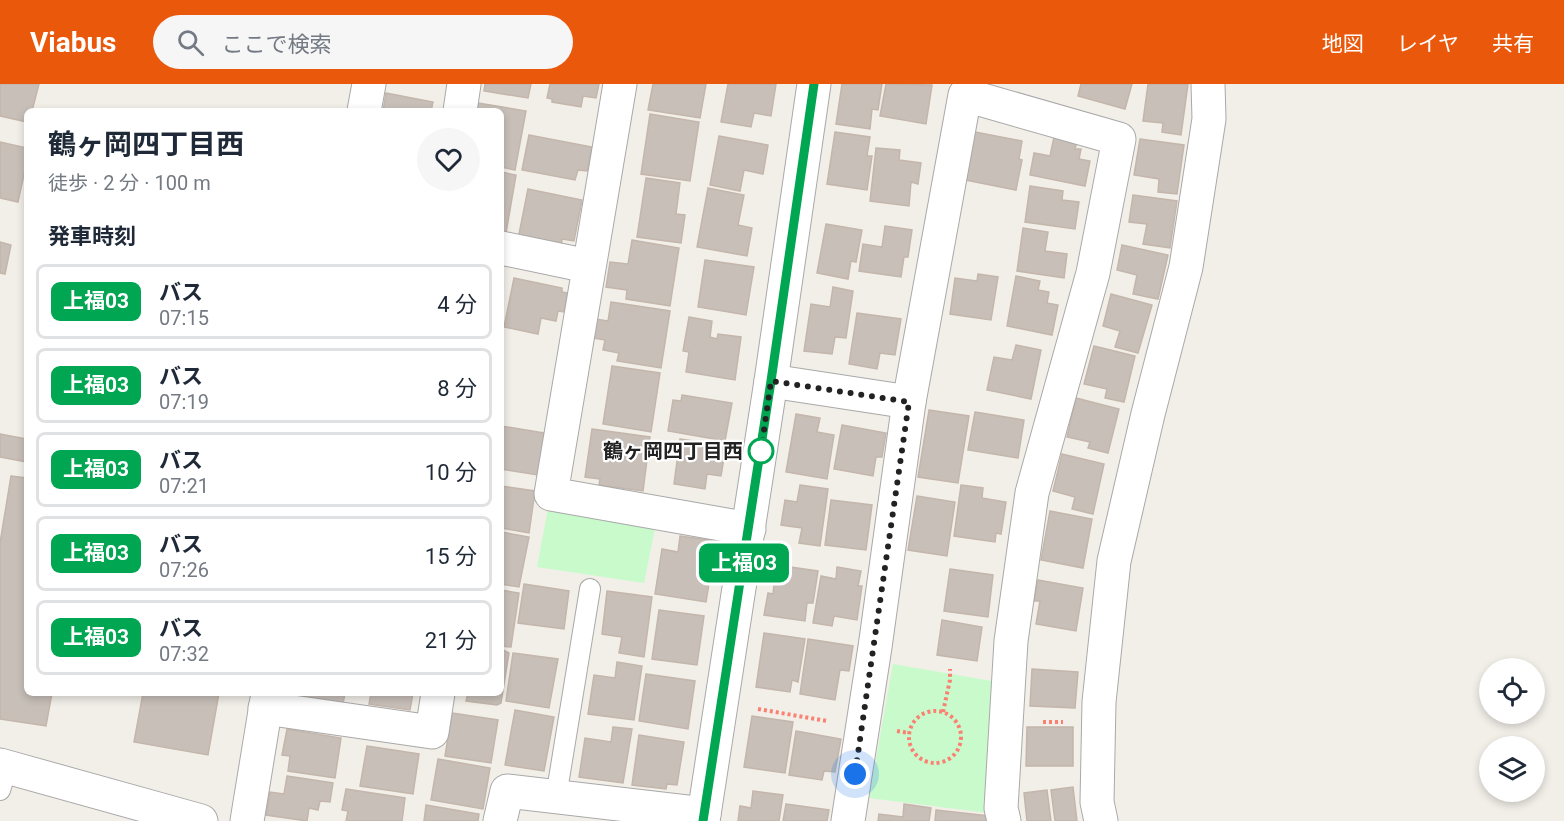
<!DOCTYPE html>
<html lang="ja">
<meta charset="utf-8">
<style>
:root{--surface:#fff;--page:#f6f6f7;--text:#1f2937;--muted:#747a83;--line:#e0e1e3;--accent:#ea580c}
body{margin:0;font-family:Roboto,"Noto Sans JP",sans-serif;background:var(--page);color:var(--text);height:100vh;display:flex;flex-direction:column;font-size:22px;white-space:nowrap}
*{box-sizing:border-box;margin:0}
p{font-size:20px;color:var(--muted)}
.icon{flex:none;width:33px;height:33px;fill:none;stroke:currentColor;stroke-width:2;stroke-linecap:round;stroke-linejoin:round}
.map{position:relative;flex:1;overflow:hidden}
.side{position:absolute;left:24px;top:24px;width:480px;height:588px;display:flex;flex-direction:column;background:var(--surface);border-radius:9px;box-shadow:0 3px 9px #0003}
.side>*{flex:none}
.badge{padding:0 12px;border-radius:9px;font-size:21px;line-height:39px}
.buttons{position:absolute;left:1479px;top:574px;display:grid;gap:12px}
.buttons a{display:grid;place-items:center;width:66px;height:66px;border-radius:50%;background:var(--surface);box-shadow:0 3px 9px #0003;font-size:30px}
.you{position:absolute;width:30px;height:30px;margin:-15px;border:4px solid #fff;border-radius:50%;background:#1a73e8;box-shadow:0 0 0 9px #1a73e833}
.map>.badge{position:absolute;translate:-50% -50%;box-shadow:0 0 0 3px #fff}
h2{padding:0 24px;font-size:22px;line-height:54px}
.round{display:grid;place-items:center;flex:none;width:63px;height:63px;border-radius:32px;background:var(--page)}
.headline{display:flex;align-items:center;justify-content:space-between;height:102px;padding:0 24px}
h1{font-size:28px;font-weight:700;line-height:45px}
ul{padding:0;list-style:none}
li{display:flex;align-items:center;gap:18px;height:75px;margin:0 12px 9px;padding:0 12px;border:3px solid var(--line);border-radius:9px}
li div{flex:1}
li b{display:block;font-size:22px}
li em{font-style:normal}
li .badge{min-width:66px;font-weight:700;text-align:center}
header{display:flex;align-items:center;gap:36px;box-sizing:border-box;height:84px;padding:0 30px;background:var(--accent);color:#fff}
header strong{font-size:28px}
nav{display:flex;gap:33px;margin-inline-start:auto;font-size:21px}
.search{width:420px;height:54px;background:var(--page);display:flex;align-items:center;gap:15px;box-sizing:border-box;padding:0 21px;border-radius:33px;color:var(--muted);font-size:22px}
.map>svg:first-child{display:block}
.park{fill:#c8facc}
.building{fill:#c7bfb8;stroke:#c4b6ab;stroke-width:1.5}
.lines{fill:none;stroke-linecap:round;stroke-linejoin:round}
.service-casing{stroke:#a9a9a9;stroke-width:22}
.minor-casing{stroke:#a9a9a9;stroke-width:35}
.path{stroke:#fa8072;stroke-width:4;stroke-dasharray:3 3;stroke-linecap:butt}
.service{stroke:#fff;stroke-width:20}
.minor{stroke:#fff;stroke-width:33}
.line-casing{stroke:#fff;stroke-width:14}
.line{stroke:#00a651;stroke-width:9}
.walk{stroke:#222;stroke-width:6;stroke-dasharray:0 10.8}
.stop-dot{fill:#fff;stroke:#00a651;stroke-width:3}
.labels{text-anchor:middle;stroke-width:4.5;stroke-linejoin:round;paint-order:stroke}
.stop-label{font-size:20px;font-weight:bold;fill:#222;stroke:#fff;text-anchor:end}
</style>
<header>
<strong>Viabus</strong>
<div class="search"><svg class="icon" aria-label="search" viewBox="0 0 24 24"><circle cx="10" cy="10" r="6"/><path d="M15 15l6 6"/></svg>ここで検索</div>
<nav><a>地図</a><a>レイヤ</a><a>共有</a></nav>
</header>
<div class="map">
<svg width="1564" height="737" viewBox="0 0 1564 737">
<rect width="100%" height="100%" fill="#f2efe9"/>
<g class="park">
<path d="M549 419 656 439 644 499 537 483Z"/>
<path d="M893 580 992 597 988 729 869 714Z"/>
</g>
<g class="building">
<path d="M0 0H39L32 27H27V38L0 32Z"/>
<path d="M485 0H531L528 14 484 7Z"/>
<path d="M550 0H599L596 14 583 12 581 23 552 18V15L547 14Z"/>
<path d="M653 0H706L700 34 648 26Z"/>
<path d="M728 0H776L771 32 754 29 751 43 721 38Z"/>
<path d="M842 0H882L878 26 872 25 870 45 836 40Z"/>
<path d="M886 0 932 1 926 40 880 32Z"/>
<path d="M1081 0H1132L1125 25 1078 12Z"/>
<path d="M1148 0H1188L1181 51 1162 48 1163 39 1143 37Z"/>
<path d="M386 9 433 18 431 27H383Z"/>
<path d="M478 19 526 27 515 86 501 83V27H477Z"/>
<path d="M650 30 699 38 690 97 641 90Z"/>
<path d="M835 48 870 53 867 72H872L867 106 827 100Z"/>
<path d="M975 48 1022 57 1019 75 1022 76 1016 106 965 96Z"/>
<path d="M529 51 592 63 587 87 578 86 575 96 522 86Z"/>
<path d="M719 52 768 61 763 90 744 86 740 107 710 101Z"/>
<path d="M1054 53 1077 57 1075 65H1081L1079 75 1090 77 1085 102 1030 91 1034 69 1050 72Z"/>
<path d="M1140 55 1184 61 1177 110 1158 108 1159 95 1134 91Z"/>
<path d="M0 58 27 64V77L18 118 0 114Z"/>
<path d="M876 64 900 66 899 76 921 79 918 100 911 98 909 122 870 117Z"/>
<path d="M501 88 516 91 506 149 501 148Z"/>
<path d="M646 94 680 99 676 130 685 131 681 159 637 153Z"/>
<path d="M1030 102 1063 107 1062 116 1079 118 1075 145 1025 138Z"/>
<path d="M708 104 744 111 738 141 752 144 747 172 697 163Z"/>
<path d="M528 105 582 116 574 157 562 155 561 164 518 155Z"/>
<path d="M1133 111 1177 117 1170 164 1143 160 1147 140 1129 138Z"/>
<path d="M826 140 862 146 856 178 851 177 848 195 817 189Z"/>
<path d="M885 142 912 146 908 173H904L901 193 859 187 863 160 882 163Z"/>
<path d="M1023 144 1048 148 1045 167 1067 170 1064 194 1017 187Z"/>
<path d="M632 156 679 164 670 222 626 215 627 206 606 203 610 178 628 180Z"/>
<path d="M0 158 11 161 5 190 0 189Z"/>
<path d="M1122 161 1168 171 1158 215 1133 210 1137 191 1117 186Z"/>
<path d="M705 176 754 183 746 231 698 223Z"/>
<path d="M978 190 998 193 991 236 950 230 955 194 977 197Z"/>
<path d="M1016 192 1040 197 1038 206 1049 208 1047 219 1058 221 1052 251 1007 242Z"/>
<path d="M514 194 562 204V208L568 209 564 228 558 227 556 237 541 234 538 250 504 243Z"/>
<path d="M833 203 853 207 846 254 835 253 832 270 804 267 811 220 830 223Z"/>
<path d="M1111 210 1152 221 1138 269 1115 263 1120 247 1103 242Z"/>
<path d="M611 218 670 227 661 284 617 277 619 269 603 266 605 256 593 254 596 235 608 237Z"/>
<path d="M857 229 901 235 895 271 880 269 877 285 849 280Z"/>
<path d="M689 233 712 237 710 253 717 255 718 250 741 253 735 296 686 288 689 268 683 267Z"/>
<path d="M1016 261 1041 266 1031 315 987 306 994 273 1012 276Z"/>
<path d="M1094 262 1135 272 1124 318 1105 314 1107 305 1084 300Z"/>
<path d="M612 282 660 289 651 348 603 340Z"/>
<path d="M682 311 732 319 725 357 668 347 673 316 681 317Z"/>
<path d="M1076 314 1119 325 1108 369 1088 364 1090 358 1067 353Z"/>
<path d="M929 326 969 332 958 399 918 393Z"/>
<path d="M975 328 1024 336 1018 374 968 366Z"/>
<path d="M796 330 820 334 817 348 834 351 827 395 786 388Z"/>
<path d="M842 341 886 349 882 373H876L873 392 834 385Z"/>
<path d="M501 342 545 349 538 391 501 385Z"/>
<path d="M592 345 650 353 643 407 599 401 600 395 585 393Z"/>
<path d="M0 350 27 355V378L0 373Z"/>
<path d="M680 355 726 362 721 392 707 390 705 405 674 400Z"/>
<path d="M1062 370 1104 380 1093 430 1072 425 1075 413 1053 407Z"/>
<path d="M11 392 27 394V609H52L46 642 0 635V459Z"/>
<path d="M800 401 828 405 820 462 799 459 802 444 781 441 785 416 797 418Z"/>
<path d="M961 401 983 404 982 414 1006 418 1001 450 996 449 995 458 954 452Z"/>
<path d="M501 402 535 407 529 449 501 444Z"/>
<path d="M917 412 955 418 947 472 908 466Z"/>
<path d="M831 416 872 421 866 466 825 461Z"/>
<path d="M1050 427 1092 435 1083 484 1041 476Z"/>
<path d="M501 448 529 453 519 503 501 500Z"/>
<path d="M680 452 716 457 706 518 655 510 662 465 678 468Z"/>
<path d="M776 481 818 487 813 519H807L805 537 764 531 768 509 773 510Z"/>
<path d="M837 483 861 487 858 502H862L857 536 834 532 832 542 813 539 821 492 836 495Z"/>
<path d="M950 485 993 491 988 533 944 527Z"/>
<path d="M1038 496 1083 504 1076 547 1036 540 1040 517H1034Z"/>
<path d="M524 500 569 507 564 545 518 539Z"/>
<path d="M501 506 519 509 511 563 501 562Z"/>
<path d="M607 507 652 513 644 573 619 569 622 553 602 550Z"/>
<path d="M659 526 704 532 697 581 652 575Z"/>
<path d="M942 536 982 543 977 577 937 571Z"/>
<path d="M764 549 805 555 798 598 792 596 790 608 756 603Z"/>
<path d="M808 555 853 562 849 587 840 586 835 616 800 610Z"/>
<path d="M501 565 509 569 501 619 497 621 466 617 468 609H501Z"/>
<path d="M513 569 558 575 549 624 506 617Z"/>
<path d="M617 578 642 582 634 636 588 630 594 591 615 594Z"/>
<path d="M1032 585 1078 588 1075 624 1030 622Z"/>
<path d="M646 590 695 597 688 645 639 637Z"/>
<path d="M143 609H219L208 671 134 658Z"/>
<path d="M296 609H345L343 620 295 613Z"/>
<path d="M371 609H413L410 626 369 620Z"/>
<path d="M515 626 554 633 544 687 505 681Z"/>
<path d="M452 629 498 636 491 679 445 672Z"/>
<path d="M752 632 793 638 785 689 744 683Z"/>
<path d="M613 643 632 645 623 699 579 693 585 654 611 658Z"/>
<path d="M1027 643H1073V682H1026Z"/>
<path d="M287 645 341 654 335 694 288 687 290 672 282 671Z"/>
<path d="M796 647 841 655 835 688 824 687 822 696 789 691Z"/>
<path d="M639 651 684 658 677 701 667 700 666 705 632 701Z"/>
<path d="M367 662 419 670 413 710 360 702Z"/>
<path d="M438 675 490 684 483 725 431 716Z"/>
<path d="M287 692 333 699 330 718 320 717 318 726 309 724 307 737 266 731 270 708 284 710Z"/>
<path d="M1073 703 1077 737H1055L1051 706Z"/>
<path d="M346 705 405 714 402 737H346L348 727 342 726Z"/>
<path d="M1047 706 1051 737H1027L1024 709Z"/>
<path d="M753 707 783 711 779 737H738L740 722 751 724Z"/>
<path d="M786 720 829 726 827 737H783Z"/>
<path d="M904 720 931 724 929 737H878L879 730 903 733Z"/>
<path d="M426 721 479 730 478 737H424Z"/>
<path d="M936 726 989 732V737H935Z"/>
</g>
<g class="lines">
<defs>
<g id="service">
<path d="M0 706 7 683"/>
<path d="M556 713 590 505"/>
</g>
<g id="minor">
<path d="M620 0 551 410 749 445"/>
<path d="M364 27 369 0"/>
<path d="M460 27 464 0"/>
<path d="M501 164 588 182"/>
<path d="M771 297 909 318"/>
<path d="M265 624 432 648 438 609"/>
<path d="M0 681 201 737"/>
<path d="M247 737 268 609"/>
<path d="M500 737 507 707 704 730"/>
<path d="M703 737 771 297 814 0"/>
<path d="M848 737 875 563 909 318 965 11 1119 55 1093 189 1032 409 1011 557 1001 724 1004 737"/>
<path d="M1101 737 1097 718 1099 618 1114 477 1148 330 1186 183 1209 35 1208 0"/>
</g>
</defs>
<use href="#service" class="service-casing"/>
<use href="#minor" class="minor-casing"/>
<g class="path">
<path d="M758 625 827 637"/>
<circle cx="935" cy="653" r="26"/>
<path d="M943 628 950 596V585"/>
<path d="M1043 638H1063"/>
<path d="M897 647 909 649"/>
</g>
<use href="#service" class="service"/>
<use href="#minor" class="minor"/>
</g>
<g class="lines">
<defs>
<path id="line" d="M703 737 771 297 814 0"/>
</defs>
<use href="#line" class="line-casing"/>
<use href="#line" class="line"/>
<path class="walk" d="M761 367 771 297 909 318 855 690"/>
</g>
<circle class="stop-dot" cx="761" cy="367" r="12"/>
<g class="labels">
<g class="stop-label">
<text x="743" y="374">鶴ヶ岡四丁目西</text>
</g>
</g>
</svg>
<div class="buttons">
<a><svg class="icon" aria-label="locate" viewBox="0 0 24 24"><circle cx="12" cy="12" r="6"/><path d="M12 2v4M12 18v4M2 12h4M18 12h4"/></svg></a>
<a><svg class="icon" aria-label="layers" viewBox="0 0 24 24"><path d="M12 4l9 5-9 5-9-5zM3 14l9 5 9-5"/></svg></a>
</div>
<div class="you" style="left:855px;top:690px"></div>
<b class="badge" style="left:744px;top:479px;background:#00a651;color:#fff">上福03</b>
<section class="side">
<div class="headline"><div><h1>鶴ヶ岡四丁目西</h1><p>徒歩 · 2 分 · 100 m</p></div><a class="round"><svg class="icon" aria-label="heart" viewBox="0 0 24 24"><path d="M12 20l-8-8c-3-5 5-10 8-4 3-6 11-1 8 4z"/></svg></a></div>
<h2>発車時刻</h2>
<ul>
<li><span class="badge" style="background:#00a651;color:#fff">上福03</span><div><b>バス</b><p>07:15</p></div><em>4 分</em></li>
<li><span class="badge" style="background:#00a651;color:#fff">上福03</span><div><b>バス</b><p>07:19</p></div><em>8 分</em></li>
<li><span class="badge" style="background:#00a651;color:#fff">上福03</span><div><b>バス</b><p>07:21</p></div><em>10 分</em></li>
<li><span class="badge" style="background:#00a651;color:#fff">上福03</span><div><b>バス</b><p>07:26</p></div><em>15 分</em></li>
<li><span class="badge" style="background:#00a651;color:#fff">上福03</span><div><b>バス</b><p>07:32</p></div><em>21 分</em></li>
</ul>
</section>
</div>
